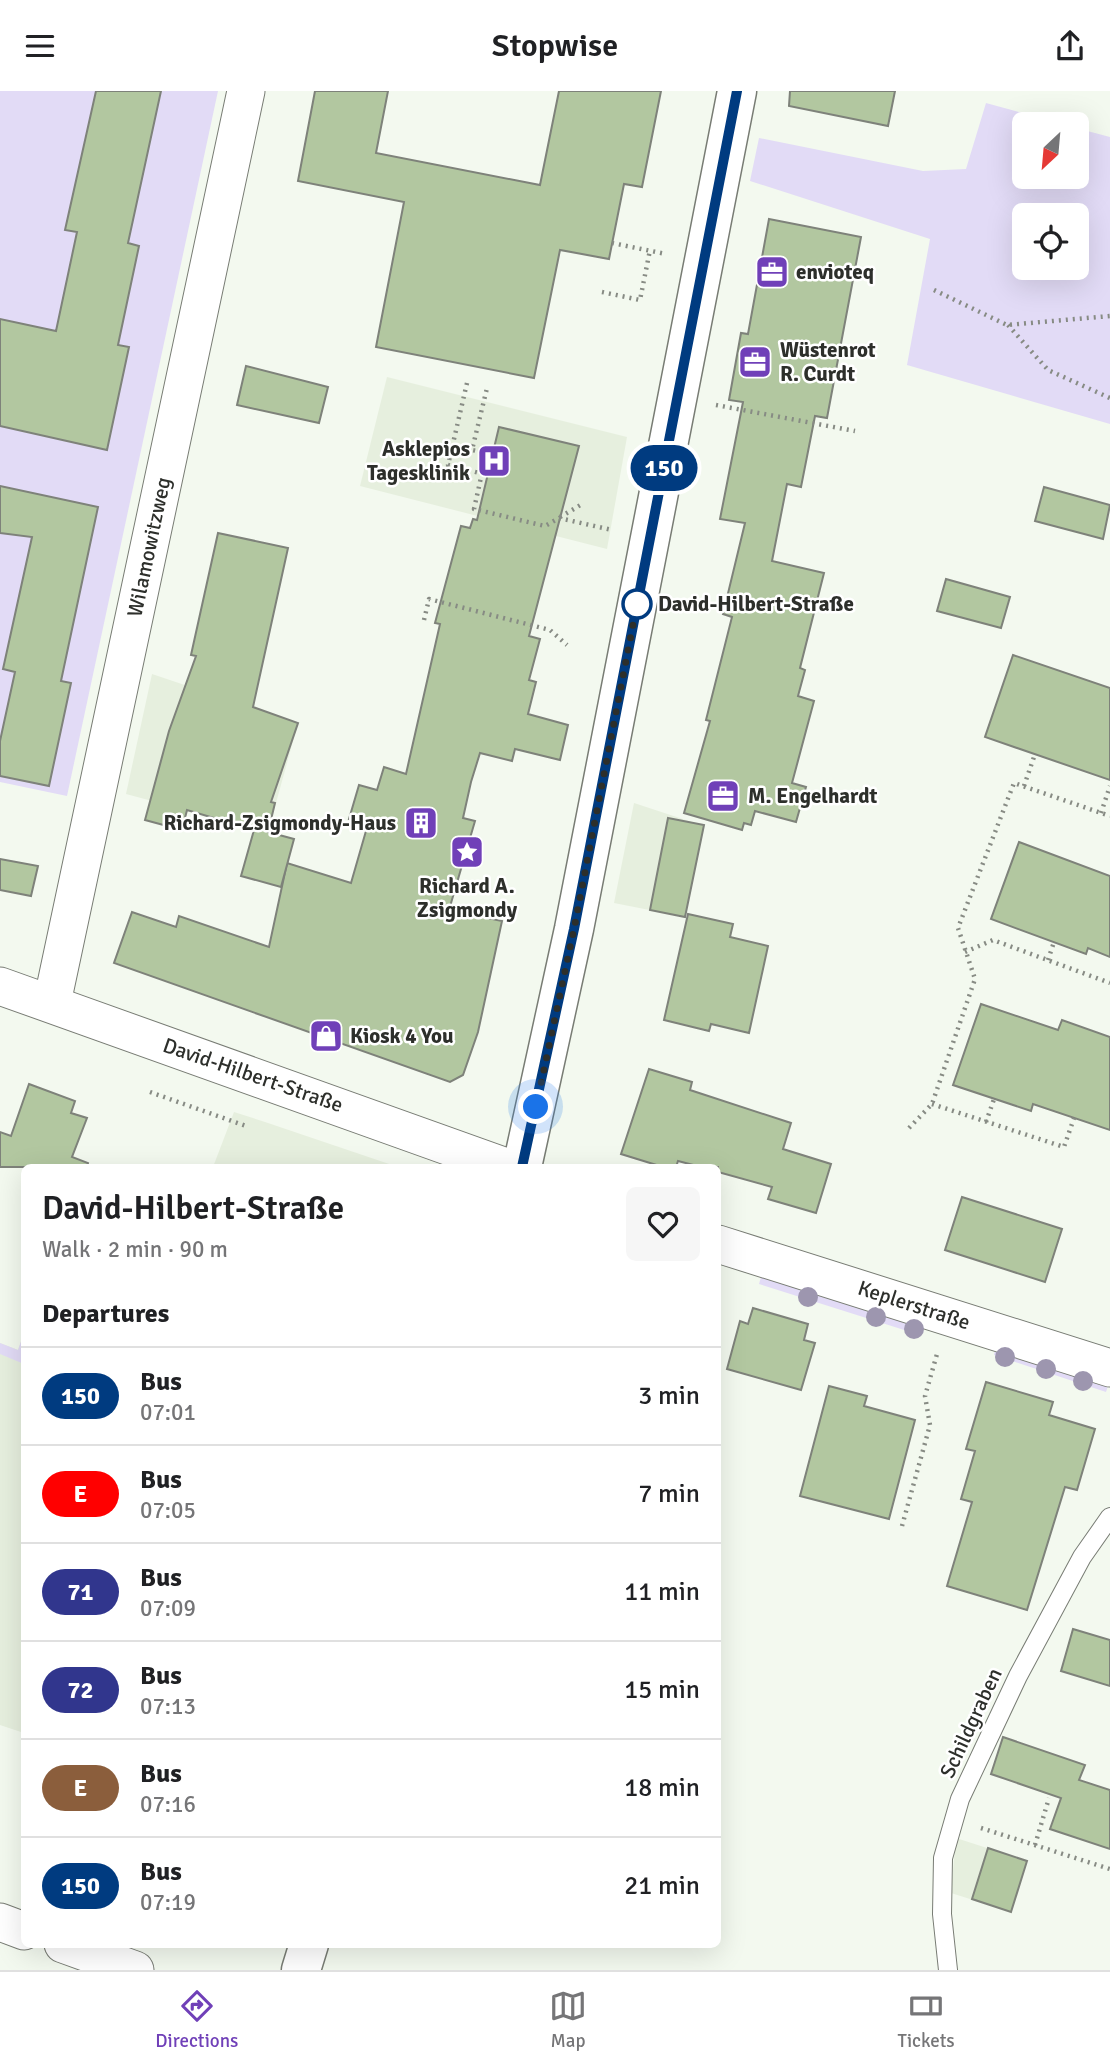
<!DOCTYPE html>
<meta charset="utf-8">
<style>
:root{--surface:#fff;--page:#f6f6f6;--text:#202124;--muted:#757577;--line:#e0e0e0;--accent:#7040b8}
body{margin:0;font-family:Signika,sans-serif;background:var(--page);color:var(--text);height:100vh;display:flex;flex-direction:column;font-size:26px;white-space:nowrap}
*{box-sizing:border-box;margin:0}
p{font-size:23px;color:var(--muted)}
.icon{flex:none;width:38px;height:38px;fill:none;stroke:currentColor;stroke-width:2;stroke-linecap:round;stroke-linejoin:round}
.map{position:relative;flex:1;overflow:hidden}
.sheet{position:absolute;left:21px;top:1073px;width:700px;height:784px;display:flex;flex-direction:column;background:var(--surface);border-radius:10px;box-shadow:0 7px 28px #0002}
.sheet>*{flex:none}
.badge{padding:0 14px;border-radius:23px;font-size:24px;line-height:46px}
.needle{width:46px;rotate:206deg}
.fabs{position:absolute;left:1012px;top:21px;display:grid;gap:14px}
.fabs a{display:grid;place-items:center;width:77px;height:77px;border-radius:10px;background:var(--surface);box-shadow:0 7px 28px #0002;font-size:35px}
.you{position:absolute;width:35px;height:35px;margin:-18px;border:5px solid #fff;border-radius:50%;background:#1a73e8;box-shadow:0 0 0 10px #1a73e833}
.map>.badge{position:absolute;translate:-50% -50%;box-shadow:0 0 0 4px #fff}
h2{padding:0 21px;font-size:26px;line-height:63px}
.round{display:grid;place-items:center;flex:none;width:74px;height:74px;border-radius:10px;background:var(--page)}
.headline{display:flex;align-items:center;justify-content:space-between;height:119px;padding:0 21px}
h1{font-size:33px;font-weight:600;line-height:52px}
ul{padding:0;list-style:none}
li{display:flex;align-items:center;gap:21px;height:98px;padding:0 21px;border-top:2px solid var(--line)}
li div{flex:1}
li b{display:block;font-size:26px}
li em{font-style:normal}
li .badge{min-width:77px;font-weight:700;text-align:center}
header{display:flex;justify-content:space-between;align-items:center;height:91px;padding:0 21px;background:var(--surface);font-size:32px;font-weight:600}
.dock{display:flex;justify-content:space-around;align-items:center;height:98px;border-top:2px solid var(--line);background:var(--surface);font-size:19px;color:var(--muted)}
.dock a{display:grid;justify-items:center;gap:4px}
.dock .current{color:var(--accent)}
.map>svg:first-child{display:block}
.built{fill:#e6efde}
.green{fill:#e2dbf6;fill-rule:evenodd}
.building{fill:#b2c7a0;stroke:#7e827a;stroke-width:2}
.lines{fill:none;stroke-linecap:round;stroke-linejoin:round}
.service-casing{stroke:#787c74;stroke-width:20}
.minor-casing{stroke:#787c74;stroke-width:39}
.tertiary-casing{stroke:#787c74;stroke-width:41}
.path{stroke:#878b84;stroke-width:4.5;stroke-dasharray:2 5;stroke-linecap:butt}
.service{stroke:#fff;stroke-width:18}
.minor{stroke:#fff;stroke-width:37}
.tertiary{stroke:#fff;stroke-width:38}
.tree{fill:#9d96af}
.line-casing{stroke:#fff;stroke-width:16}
.line{stroke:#003b80;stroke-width:10}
.walk{stroke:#2d2f2b;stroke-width:7;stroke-dasharray:0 12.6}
.stop-dot{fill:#fff;stroke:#003b80;stroke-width:3.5}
.labels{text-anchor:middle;stroke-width:5;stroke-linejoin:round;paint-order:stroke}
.poi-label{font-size:21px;font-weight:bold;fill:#2d2f2b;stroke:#fff;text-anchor:start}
.street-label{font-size:21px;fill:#2d2f2b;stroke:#fff}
.stop-label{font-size:21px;font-weight:bold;fill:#2d2f2b;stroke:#fff;text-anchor:start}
</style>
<header><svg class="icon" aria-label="menu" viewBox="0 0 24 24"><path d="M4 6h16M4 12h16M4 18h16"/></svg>Stopwise<svg class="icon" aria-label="share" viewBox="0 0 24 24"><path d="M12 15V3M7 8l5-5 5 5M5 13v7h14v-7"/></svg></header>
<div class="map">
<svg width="1110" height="1879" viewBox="0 0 1110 1879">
<rect width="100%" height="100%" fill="#f3f9ef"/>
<g class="built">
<path d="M387 286 627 346 607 458 360 395Z"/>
<path d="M152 583 298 632 268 741 126 703Z"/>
<path d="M634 712 704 735 685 826 614 812Z"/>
<path d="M234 1021 265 1031 398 1076H213Z"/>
<path d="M24 1242V1642L0 1634V1252L18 1259Z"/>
<path d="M956 1747 1027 1770 1011 1821 951 1802Z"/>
</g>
<g class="green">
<path d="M0 0H218L67 705 0 691Z"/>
<path d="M986 12 1063 33H1024V86H1076V37L1110 46V333L907 274 930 148 750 90 759 47 923 80 966 78ZM1024 124H1076V177H1024Z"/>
<path d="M761 1186 922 1237 920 1244 759 1193Z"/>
<path d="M24 1242V1273L0 1263V1252L18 1259Z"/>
<path d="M995 1259 1108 1295 1106 1301 994 1264Z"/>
</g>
<g class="building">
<path d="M96 0H161L128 152 139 155 118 254 129 256 107 359 0 335V228L56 240 77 141 65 139Z"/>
<path d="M315 0H388L376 62 540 94 559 0H661L642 96 624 93 609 168 560 159 534 287 376 256 404 111 298 90Z"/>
<path d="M790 0H895L888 35 789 15Z"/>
<path d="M769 128 861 146 827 327 815 325 801 396 787 393 772 470 824 482 800 577 805 579 798 605 814 610 792 692 806 696 796 731 755 720 751 734 744 732 742 739 684 722 710 630 706 629 732 526 723 523 745 432 720 428 743 311 729 309 741 242 748 243Z"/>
<path d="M246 275 328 296 319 332 237 314Z"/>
<path d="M499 336 579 355 529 545 540 548 529 589 536 591 528 623 568 634 560 669 515 658 512 670 480 662 471 691 463 727 475 730 449 819 502 830 478 941 463 984 450 991 114 872 132 821 176 836 179 825 269 856 287 772 351 792 368 733 349 728 359 694 377 699 384 676 406 683 440 533 435 532 461 435 470 437 473 428 477 429Z"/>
<path d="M0 395 98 416 61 590 71 592 49 695 0 685V650L15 581 3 578 32 446 0 442Z"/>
<path d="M1044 396 1110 414 1103 448 1035 430Z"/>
<path d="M218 442 288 457 253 616 298 632 271 711 275 712 268 741 294 748 281 796 241 785 254 739 187 719 182 739 145 729 169 640 196 565 191 564Z"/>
<path d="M946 488 1010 506 1001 537 937 520Z"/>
<path d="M1013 564 1110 597V689L985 646Z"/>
<path d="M668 727 704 734 685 826 650 819Z"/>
<path d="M1019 751 1110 785V866L1088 857 1086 863 991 828Z"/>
<path d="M0 768 38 775 31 805 0 799Z"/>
<path d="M688 823 733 833 730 846 768 855 749 942 711 933 709 940 664 929Z"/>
<path d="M981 913 1058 939 1062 929 1110 946V1039L1033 1013 1031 1020 953 994Z"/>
<path d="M649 978 692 991 690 999 791 1032 783 1058 831 1073 816 1122 768 1108 772 1096 718 1081V1076H701L678 1070 676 1076H663L621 1063Z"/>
<path d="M29 993 75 1010 71 1022 87 1027 72 1066 88 1072 87 1076H0V1041L11 1045Z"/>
<path d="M962 1106 1062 1138 1045 1191 945 1159Z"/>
<path d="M753 1217 808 1233 804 1249 815 1252 801 1299 727 1278 740 1230 748 1233Z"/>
<path d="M986 1291 1053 1311 1049 1324 1095 1338 1077 1399 1065 1396 1027 1519 947 1495 972 1411 961 1408 975 1360 966 1358Z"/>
<path d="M829 1295 867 1305 864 1315 915 1329 889 1428 800 1405Z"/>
<path d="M1073 1538 1110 1549V1595L1061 1580Z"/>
<path d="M1003 1646 1085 1674 1079 1689 1110 1699V1758L1050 1738 1061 1707 991 1683Z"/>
<path d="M988 1757 1027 1770 1011 1821 972 1808Z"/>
</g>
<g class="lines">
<defs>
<path id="service" d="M948 1879 942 1823 943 1767 960 1708 1018 1585 1082 1466 1110 1426"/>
<g id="minor">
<path d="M0 895 506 1076"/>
<path d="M52 912 246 0"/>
<path d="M718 1153 1110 1277"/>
<path d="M0 1831 24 1840"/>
<path d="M63 1853 135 1879"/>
</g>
<g id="tertiary">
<path d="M522 1076 574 838 737 0"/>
<path d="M301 1879 309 1853"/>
</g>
</defs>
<use href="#service" class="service-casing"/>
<use href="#minor" class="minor-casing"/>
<use href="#tertiary" class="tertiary-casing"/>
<g class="path">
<path d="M612 152 666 163"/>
<path d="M934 199 1007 234 1110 225"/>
<path d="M602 201 640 209 650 159"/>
<path d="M1008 234 1048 279 1110 307"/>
<path d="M467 292 448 374 487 384"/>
<path d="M716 314 855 340"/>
<path d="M482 361 472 359 487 297"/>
<path d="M482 382 474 418 545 435 559 427 612 439"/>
<path d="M560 426 584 412"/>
<path d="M424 529 429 508 550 539 567 554"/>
<path d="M1024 695 1035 663"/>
<path d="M1101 722 1110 695"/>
<path d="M965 861 993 849 1110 892"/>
<path d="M1048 869 1054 851"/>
<path d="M150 1001 246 1035"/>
<path d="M932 1013 1064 1056 1074 1027"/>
<path d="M986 1031 994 1008"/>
<path d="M909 1037 932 1013 975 888 958 837 1014 692 1110 725"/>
<path d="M902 1435 930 1334 925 1305 937 1263"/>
<path d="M981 1737 1110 1778"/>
<path d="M1035 1754 1049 1707"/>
</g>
<use href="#service" class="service"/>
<use href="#minor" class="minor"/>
<use href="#tertiary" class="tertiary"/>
</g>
<g class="tree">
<circle cx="808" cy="1206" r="10"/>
<circle cx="876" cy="1226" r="10"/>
<circle cx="914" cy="1238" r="10"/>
<circle cx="1005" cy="1266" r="10"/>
<circle cx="1046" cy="1278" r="10"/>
<circle cx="1083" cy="1290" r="10"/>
</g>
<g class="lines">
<defs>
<path id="line" d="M522 1076 574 838 737 0"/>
</defs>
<use href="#line" class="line-casing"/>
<use href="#line" class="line"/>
<path class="walk" d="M536 1016 574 838 637 513"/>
</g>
<defs>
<symbol id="office-square" viewBox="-11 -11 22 22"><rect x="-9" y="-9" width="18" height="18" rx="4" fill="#7040b8" stroke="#fff"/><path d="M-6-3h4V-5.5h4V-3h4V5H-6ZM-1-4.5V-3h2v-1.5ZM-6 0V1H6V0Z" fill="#fff"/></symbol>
<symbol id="hospital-square" viewBox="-11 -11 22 22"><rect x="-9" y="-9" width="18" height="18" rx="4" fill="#7040b8" stroke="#fff"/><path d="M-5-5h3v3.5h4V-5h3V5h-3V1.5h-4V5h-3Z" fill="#fff"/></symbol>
<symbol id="building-square" viewBox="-11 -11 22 22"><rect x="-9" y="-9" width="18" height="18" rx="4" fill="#7040b8" stroke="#fff"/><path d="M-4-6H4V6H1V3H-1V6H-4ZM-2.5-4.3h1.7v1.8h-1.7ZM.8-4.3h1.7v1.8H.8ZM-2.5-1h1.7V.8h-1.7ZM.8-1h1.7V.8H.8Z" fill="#fff"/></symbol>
<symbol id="sight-square" viewBox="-11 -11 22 22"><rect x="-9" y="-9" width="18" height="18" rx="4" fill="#7040b8" stroke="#fff"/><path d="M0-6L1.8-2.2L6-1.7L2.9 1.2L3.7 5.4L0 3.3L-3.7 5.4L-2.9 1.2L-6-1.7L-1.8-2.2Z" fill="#fff"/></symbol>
<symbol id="shop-square" viewBox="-11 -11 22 22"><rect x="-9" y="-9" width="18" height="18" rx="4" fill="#7040b8" stroke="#fff"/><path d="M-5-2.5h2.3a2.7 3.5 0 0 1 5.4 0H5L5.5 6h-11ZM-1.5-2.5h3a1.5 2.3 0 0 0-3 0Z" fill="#fff"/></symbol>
</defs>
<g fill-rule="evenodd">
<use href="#office-square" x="753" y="162" width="38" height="38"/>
<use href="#office-square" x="736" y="252" width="38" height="38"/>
<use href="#hospital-square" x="475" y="351" width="38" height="38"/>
<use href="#office-square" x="704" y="686" width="38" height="38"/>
<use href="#building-square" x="402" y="713" width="38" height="38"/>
<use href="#sight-square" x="448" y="742" width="38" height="38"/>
<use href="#shop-square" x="307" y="926" width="38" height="38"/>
</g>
<circle class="stop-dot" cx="637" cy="513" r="14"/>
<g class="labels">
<g class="poi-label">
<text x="796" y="188">envioteq</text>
<text x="780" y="266">Wüstenrot<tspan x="780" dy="24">R. Curdt</tspan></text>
<text x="470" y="365" text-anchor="end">Asklepios<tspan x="470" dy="24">Tagesklinik</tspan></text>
<text x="748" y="712">M. Engelhardt</text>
<text x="396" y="739" text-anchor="end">Richard-Zsigmondy-Haus</text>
<text x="467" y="802" text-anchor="middle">Richard A.<tspan x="467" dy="24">Zsigmondy</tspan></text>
<text x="350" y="952">Kiosk 4 You</text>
</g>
<g class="street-label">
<text transform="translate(149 456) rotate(-78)" y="7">Wilamowitzweg</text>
<text transform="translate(253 984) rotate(19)" y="7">David-Hilbert-Straße</text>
<text transform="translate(914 1214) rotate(18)" y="7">Keplerstraße</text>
<text transform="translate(971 1632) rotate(-65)" y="7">Schildgraben</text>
</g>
<g class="stop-label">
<text x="658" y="520">David-Hilbert-Straße</text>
</g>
</g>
</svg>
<div class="fabs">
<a><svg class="needle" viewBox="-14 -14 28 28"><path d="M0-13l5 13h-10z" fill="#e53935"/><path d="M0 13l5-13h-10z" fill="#757577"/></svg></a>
<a><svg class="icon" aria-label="locate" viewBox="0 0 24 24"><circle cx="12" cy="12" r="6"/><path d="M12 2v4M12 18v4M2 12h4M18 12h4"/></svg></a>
</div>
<div class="you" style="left:536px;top:1016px"></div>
<b class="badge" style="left:664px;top:377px;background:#003b80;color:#fff">150</b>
<section class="sheet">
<div class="headline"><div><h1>David-Hilbert-Straße</h1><p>Walk · 2 min · 90 m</p></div><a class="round"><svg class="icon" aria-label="heart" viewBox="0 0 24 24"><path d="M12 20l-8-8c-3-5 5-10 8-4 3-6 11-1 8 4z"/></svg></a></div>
<h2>Departures</h2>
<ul>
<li><span class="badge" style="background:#003b80;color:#fff">150</span><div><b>Bus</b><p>07:01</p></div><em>3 min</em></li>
<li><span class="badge" style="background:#f00;color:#fff">E</span><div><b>Bus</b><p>07:05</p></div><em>7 min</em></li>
<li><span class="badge" style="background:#31368d;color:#fff">71</span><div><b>Bus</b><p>07:09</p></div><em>11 min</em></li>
<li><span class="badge" style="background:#31368d;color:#fff">72</span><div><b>Bus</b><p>07:13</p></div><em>15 min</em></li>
<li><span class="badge" style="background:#8b5e3c;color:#fff">E</span><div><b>Bus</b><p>07:16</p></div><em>18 min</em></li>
<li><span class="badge" style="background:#003b80;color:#fff">150</span><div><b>Bus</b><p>07:19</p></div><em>21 min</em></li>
</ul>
</section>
</div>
<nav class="dock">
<a class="current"><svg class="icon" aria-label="directions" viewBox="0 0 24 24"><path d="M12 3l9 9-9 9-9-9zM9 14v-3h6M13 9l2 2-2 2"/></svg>Directions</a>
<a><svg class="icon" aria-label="map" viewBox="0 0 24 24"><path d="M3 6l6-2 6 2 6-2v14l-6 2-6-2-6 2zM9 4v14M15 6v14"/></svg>Map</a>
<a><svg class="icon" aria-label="tickets" viewBox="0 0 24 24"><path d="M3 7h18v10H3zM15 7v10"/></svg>Tickets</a>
</nav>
